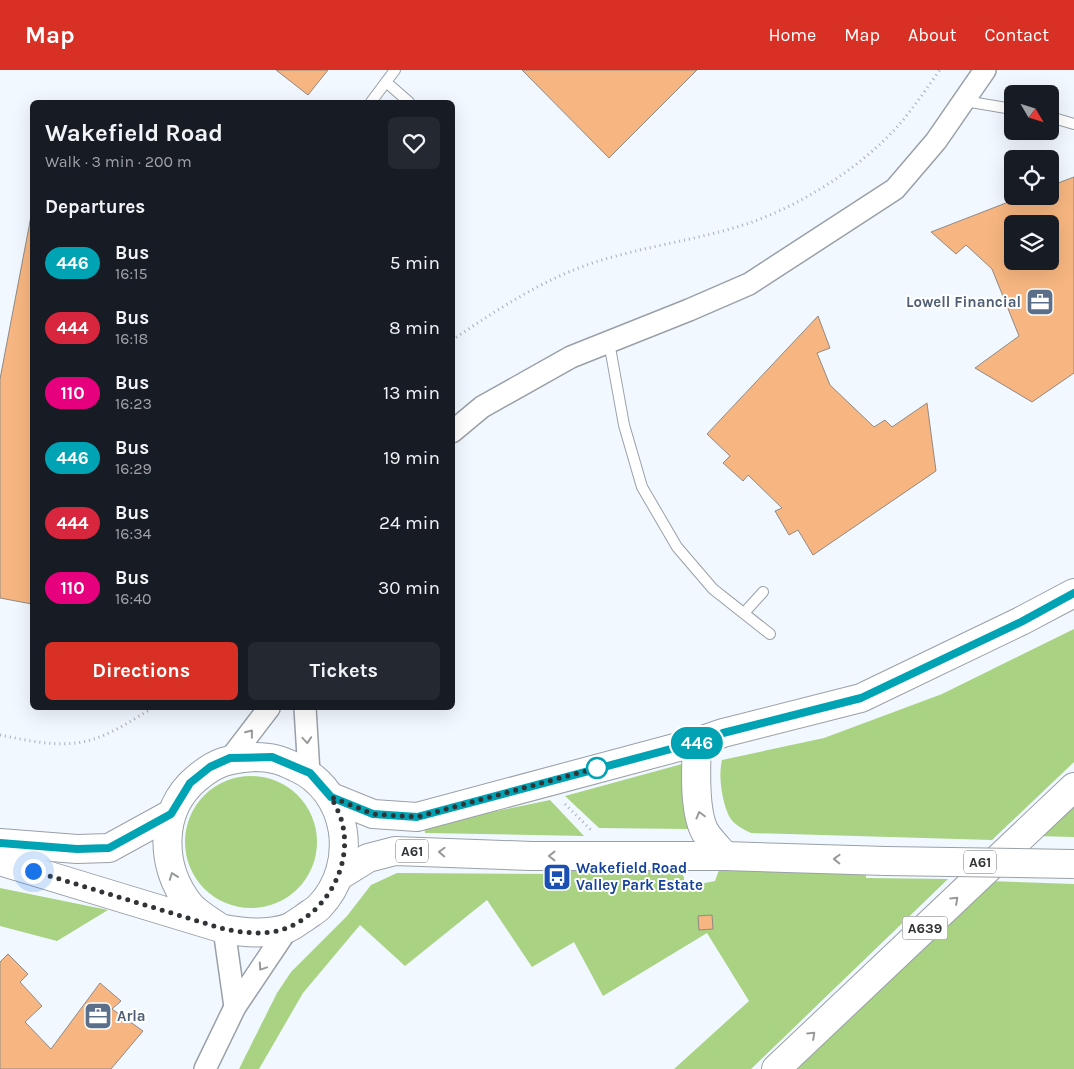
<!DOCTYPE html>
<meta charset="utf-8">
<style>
:root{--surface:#171b24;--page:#242831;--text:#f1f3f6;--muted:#9ea1a6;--accent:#d93025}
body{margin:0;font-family:Karla,sans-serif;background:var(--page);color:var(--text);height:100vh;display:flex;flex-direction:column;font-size:19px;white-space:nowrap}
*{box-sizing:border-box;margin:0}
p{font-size:16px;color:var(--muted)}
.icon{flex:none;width:28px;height:28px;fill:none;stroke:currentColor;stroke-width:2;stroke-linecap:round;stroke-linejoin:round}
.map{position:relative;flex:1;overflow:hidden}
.panel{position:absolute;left:30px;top:30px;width:425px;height:610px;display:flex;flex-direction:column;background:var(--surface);border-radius:8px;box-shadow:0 5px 20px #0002}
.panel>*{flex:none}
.badge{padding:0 10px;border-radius:16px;font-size:18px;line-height:32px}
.needle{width:32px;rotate:128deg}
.controls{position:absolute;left:1004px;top:15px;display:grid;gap:10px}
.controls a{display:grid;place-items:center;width:55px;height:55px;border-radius:8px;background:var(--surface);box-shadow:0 5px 20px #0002;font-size:25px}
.you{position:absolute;width:25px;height:25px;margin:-12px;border:4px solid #fff;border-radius:50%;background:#1a73e8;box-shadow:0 0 0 8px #1a73e833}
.map>.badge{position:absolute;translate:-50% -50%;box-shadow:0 0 0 2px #fff}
h2{padding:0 15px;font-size:19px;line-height:45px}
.round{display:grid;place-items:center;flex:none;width:52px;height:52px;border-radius:8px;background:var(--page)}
.overview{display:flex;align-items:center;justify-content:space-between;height:85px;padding:0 15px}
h1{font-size:24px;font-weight:700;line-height:38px}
.button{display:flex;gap:10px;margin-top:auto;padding:10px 15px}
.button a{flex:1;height:58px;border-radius:8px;background:var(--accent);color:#fff;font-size:20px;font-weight:700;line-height:58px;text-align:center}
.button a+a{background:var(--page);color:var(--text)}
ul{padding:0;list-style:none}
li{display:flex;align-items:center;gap:15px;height:65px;padding:0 15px}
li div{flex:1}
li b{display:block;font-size:19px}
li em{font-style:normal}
li .badge{min-width:55px;font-weight:700;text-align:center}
header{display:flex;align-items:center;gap:30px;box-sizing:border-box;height:70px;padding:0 25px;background:var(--accent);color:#fff}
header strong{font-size:24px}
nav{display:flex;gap:28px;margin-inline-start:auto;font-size:18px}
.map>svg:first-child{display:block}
.green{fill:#a9d382}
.building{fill:#f7b681;stroke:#908984;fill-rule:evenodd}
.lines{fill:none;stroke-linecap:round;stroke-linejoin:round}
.service-casing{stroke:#9aa0a7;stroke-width:12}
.minor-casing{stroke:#9aa0a7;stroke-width:24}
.primary-casing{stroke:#9aa0a7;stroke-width:30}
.path{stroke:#a9aeb4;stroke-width:3;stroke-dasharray:1 4;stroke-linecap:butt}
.service{stroke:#fff;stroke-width:10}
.minor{stroke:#fff;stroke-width:21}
.primary{stroke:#fff;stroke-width:28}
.primary-bridge-casing{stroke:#9aa0a7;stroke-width:30;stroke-linecap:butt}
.primary-bridge{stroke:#fff;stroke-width:28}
.oneway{stroke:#989a9a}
.line-casing{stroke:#fff;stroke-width:11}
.line{stroke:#00a3b4;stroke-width:8}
.walk{stroke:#313436;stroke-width:5;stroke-dasharray:0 9}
.stop-dot{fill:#fff;stroke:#00a3b4;stroke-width:2.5}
.labels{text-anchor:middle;stroke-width:4;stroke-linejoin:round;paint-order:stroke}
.shield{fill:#fff;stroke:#6f7172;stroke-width:1}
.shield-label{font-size:14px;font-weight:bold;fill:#313436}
.service-label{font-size:15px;font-weight:bold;fill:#4e5e75;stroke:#fff;text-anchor:end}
.transit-label{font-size:15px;font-weight:bold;fill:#164399;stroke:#fff;text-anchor:start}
</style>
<header>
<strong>Map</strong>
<nav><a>Home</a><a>Map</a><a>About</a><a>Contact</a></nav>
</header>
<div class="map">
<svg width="1074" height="999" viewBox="0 0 1074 999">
<rect width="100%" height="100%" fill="#f1f8ff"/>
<g class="green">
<path d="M1074 559V692L992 770 751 763C743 759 734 755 729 746 722 731 718 706 722 690L824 668 942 624Z"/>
<path d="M682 694 687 698 695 754 688 759 599 758 565 726Z"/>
<circle cx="251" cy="772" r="66"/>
<path d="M550 730 584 766 425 763 424 756Z"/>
<path d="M1074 730V767L1035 766Z"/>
<path d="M584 797H676L684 807V817L715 811 719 800 866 801V808L948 809 751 999H674L749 931 707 863 603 926 574 872 532 897 487 830 405 896 360 855 303 923 259 999H239L277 923 291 902 347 846 371 815 397 803 561 804Z"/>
<path d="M988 811 1074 814V999H792Z"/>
<path d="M0 818 108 840 57 871 0 856Z"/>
</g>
<g class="building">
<path d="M276 0H328L308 25Z"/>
<path d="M522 0H697L609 88Z"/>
<path d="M1074 107V303L1032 332 975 298 1019 266 992 199 966 175 956 184 931 162 1024 126H1050V116ZM1012 154H1050V191H1012Z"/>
<path d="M32 141V534L0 528V309Z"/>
<path d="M818 246 830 278 817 283 830 315 874 357 885 350 892 357 927 333 936 401 813 485 798 460 789 465 775 441 782 438 748 405 743 411 723 393 730 386 707 364Z"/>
<path d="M712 845 713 859 699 860 698 846Z"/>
<path d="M8 884 28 904 20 912 42 936 25 952 51 979 100 913 121 931 112 939 143 961 111 999H0V892Z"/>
</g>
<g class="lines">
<defs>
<g id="service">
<path d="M386 12 409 32"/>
<path d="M965 31 1012 39"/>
<path d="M371 32 395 0"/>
<path d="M1050 47 1074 54"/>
<path d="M609 272 624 355 642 417 677 477 713 519 770 564"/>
<path d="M744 543 763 522"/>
</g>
<g id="minor">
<path d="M452 362 482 337 571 287 689 240 749 214 895 119 936 71 985 0"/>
<path d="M305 638 309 703"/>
<path d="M230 689 269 638"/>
<path d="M224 859 235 937"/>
<path d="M205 999 235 937 288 858"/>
</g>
<g id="primary">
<path d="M697 672C696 696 693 746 707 765 712 772 719 779 725 786"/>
<path d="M331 727 373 744 417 747 697 672 723 663 861 628 1021 551 1074 523"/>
<path d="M0 773 77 779 109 778 171 744"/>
<path d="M0 791 224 859C245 863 267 865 288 858 293 856 299 851 304 848 309 844 315 841 319 837 360 795 349 720 295 697 281 690 271 687 255 687 229 689 217 691 197 708 158 740 160 797 189 834 195 842 207 849 216 855"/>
<path d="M339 806 368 788 395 781 532 786H725L886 791"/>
<path d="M776 999 1074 717"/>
</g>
</defs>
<use href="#service" class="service-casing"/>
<use href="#minor" class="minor-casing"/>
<use href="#primary" class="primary-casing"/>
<g class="path">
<path d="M452 270C494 242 537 213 584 196 639 176 698 171 752 152 803 134 861 97 897 57 913 39 926 19 940 0"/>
<path d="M0 665C25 670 51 676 76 673 104 670 130 651 153 638"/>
<path d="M565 734 592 761"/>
</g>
<use href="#service" class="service"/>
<use href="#minor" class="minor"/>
<use href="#primary" class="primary"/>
<defs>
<path id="primary-bridge" d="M886 791 1074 794"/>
</defs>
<use href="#primary-bridge" class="primary-bridge-casing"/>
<use href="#primary-bridge" class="primary-bridge"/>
</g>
<defs><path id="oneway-chevron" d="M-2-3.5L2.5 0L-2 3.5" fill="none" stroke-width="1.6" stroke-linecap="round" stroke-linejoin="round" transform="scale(1.25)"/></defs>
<g class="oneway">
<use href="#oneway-chevron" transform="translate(250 663) rotate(-52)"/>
<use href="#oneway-chevron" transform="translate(307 670) rotate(86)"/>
<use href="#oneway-chevron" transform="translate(700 745) rotate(-105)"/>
<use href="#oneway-chevron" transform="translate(442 782) rotate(-178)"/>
<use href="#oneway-chevron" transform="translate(552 786) rotate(-180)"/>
<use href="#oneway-chevron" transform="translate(837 789) rotate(-178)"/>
<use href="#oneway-chevron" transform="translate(173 806) rotate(-110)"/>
<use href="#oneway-chevron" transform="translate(955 830) rotate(-43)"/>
<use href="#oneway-chevron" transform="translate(262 897) rotate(124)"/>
<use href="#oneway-chevron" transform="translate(812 965) rotate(-43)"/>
</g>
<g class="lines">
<defs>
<path id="line" d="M0 773 77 779 109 778 171 744 190 713 210 697 230 688 272 687 310 703 331 727 373 744 417 747 697 672 723 663 861 628 1021 552 1074 523"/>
</defs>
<use href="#line" class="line-casing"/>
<use href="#line" class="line"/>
<path class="walk" d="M33 801 224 859C245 863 269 866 289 857 328 840 353 794 342 752 340 744 335 735 331 727L373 744 417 747 597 698"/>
</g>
<defs>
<symbol id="office-square" viewBox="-11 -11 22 22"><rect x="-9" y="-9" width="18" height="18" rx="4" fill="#5c6f8a" stroke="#fff"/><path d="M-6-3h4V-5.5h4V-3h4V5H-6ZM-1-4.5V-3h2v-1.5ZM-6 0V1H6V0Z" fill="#fff"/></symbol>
<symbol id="bus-square" viewBox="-11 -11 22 22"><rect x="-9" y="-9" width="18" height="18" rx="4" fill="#1a4fb4" stroke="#fff"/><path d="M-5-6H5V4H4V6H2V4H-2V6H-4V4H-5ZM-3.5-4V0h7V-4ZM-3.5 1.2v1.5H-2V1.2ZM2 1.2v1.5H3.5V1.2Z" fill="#fff"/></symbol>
</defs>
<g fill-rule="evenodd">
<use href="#office-square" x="1024" y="216" width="32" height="32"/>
<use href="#bus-square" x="541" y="791" width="32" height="32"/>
<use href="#office-square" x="82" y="930" width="32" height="32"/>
</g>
<circle class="stop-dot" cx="597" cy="698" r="10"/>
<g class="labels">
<g class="shield">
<rect x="396" y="769.5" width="32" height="23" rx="4"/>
<rect x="964" y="780.5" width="32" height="23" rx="4"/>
<rect x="902.5" y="846.5" width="45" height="23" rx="4"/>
</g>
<g class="shield-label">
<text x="412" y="786">A61</text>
<text x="980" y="797">A61</text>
<text x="925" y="863">A639</text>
</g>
<g class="service-label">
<text x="1021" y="237">Lowell Financial</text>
<text x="117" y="951" text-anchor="start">Arla</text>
</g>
<g class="transit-label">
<text x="576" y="803">Wakefield Road<tspan x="576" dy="17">Valley Park Estate</tspan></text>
</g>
</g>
</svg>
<div class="controls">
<a><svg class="needle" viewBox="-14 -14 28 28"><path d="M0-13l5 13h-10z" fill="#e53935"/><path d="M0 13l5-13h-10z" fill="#9ea1a6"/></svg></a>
<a><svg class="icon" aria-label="locate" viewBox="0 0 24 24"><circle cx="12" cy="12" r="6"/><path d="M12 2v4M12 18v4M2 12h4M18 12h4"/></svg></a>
<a><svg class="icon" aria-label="layers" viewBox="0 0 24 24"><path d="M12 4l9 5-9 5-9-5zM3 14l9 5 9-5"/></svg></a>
</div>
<div class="you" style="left:33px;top:801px"></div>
<b class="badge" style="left:697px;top:673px;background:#00a3b4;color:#fff">446</b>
<section class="panel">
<div class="overview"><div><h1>Wakefield Road</h1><p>Walk · 3 min · 200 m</p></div><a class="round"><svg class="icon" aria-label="heart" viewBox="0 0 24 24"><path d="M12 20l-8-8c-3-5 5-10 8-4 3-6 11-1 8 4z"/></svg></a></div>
<h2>Departures</h2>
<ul>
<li><span class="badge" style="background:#00a3b4;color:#fff">446</span><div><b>Bus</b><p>16:15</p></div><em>5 min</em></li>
<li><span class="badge" style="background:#d7263d;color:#fff">444</span><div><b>Bus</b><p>16:18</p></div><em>8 min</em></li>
<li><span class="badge" style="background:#e6007e;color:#fff">110</span><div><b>Bus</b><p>16:23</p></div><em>13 min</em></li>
<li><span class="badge" style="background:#00a3b4;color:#fff">446</span><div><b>Bus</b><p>16:29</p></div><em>19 min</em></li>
<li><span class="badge" style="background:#d7263d;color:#fff">444</span><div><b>Bus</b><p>16:34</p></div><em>24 min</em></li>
<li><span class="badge" style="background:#e6007e;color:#fff">110</span><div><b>Bus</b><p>16:40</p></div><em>30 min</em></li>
</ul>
<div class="button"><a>Directions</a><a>Tickets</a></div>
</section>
</div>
